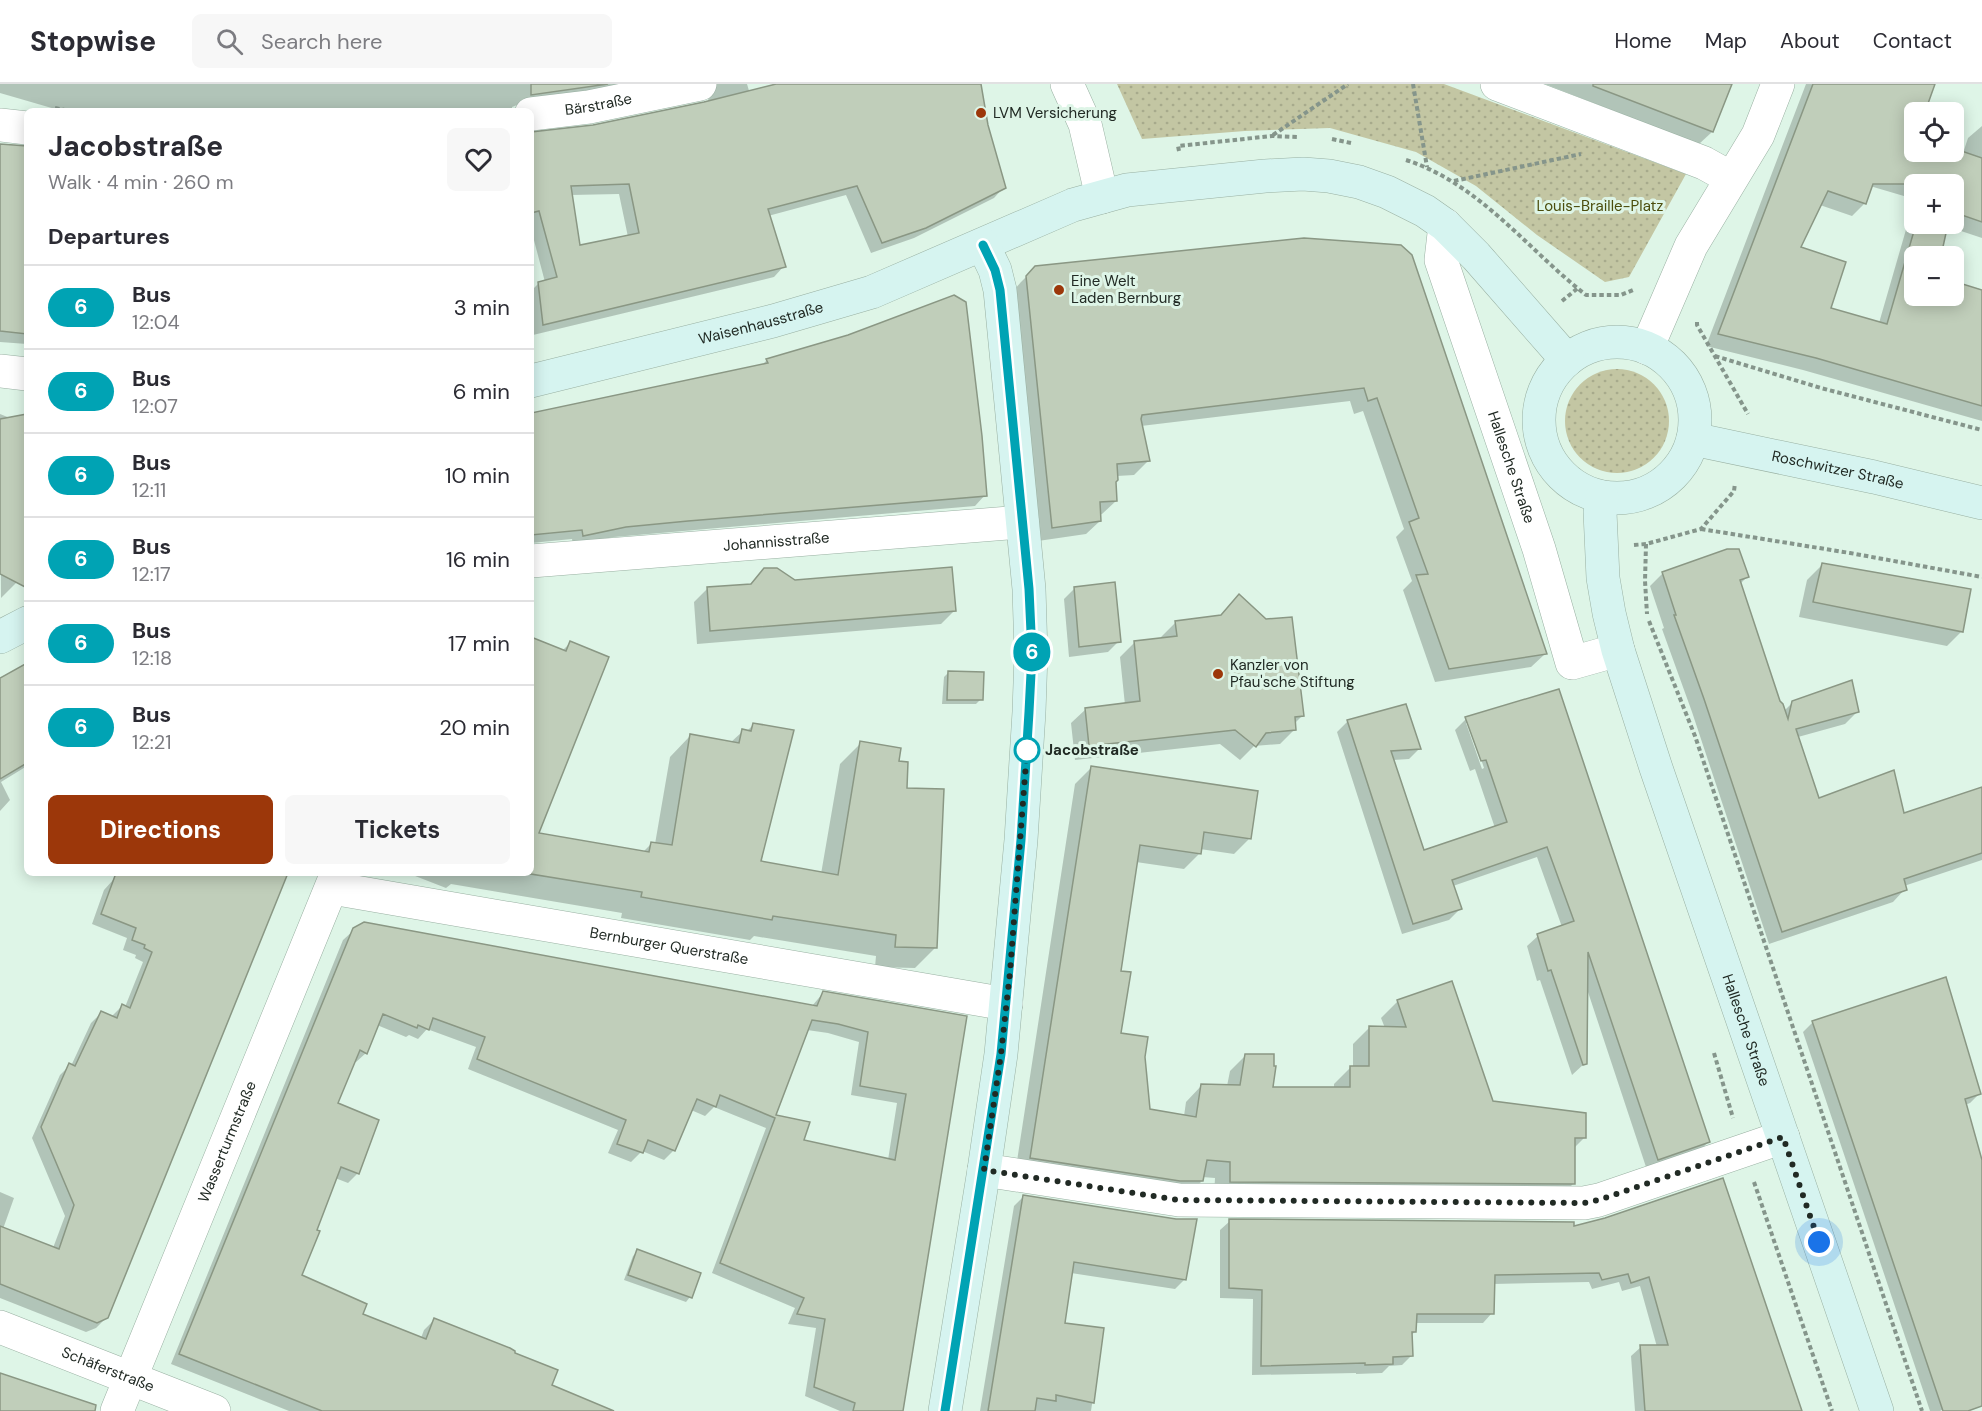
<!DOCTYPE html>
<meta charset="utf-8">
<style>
:root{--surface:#fff;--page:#f7f7f7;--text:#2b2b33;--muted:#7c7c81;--line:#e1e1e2;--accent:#9c370a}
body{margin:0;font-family:"DM Sans",sans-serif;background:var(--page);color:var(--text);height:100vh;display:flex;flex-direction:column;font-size:22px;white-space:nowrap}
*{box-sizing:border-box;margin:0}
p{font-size:20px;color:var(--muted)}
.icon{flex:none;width:33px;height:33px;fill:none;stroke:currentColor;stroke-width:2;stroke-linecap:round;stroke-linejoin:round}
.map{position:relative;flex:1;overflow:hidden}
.sheet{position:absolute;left:24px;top:24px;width:510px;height:768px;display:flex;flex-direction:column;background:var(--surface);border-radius:9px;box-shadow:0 3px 15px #0003}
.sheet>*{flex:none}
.badge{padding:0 12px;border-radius:20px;font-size:21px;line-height:39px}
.fabs{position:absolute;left:1904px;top:18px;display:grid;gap:12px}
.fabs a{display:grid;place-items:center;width:60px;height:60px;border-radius:9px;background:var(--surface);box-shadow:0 3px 15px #0003;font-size:30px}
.you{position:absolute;width:30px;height:30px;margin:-15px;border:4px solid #fff;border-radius:50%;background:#1a73e8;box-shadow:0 0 0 9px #1a73e833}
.map>.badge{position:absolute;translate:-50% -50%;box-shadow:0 0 0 3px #fff}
h2{padding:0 24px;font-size:22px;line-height:54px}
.round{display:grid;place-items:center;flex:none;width:63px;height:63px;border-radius:9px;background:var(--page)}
.summary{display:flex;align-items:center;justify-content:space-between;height:102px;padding:0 24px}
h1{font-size:28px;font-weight:700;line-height:45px}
.cta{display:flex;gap:12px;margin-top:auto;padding:12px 24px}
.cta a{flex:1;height:69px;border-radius:9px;background:var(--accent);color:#fff;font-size:24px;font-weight:700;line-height:69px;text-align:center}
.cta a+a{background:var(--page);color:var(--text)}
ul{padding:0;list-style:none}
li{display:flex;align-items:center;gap:18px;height:84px;padding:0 24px;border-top:2px solid var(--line)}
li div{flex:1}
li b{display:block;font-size:22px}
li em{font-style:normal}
li .badge{min-width:66px;font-weight:700;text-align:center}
header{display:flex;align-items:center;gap:36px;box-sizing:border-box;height:84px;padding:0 30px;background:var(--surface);border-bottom:2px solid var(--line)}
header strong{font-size:28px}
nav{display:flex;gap:33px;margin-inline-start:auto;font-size:21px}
.search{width:420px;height:54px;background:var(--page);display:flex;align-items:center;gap:15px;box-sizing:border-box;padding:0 21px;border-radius:9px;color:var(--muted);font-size:22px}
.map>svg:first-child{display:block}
.grass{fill:url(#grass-dots)}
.shadow{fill:#0003;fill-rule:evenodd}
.building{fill:#c0ceba;stroke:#8a9784;stroke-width:1.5;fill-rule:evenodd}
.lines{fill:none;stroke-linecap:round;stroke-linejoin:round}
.street-casing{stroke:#99b0a2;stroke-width:34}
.secondary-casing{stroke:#99b0a2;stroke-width:34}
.path{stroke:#85958b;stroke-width:4;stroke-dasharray:4.5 3;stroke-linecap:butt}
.street{stroke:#fff;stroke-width:33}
.secondary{stroke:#d6f4f0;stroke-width:33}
.line-casing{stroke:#fff;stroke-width:14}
.line{stroke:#00a3b4;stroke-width:9}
.walk{stroke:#212a24;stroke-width:6;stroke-dasharray:0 10.8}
.poi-dot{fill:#9c370a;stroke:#def5e7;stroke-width:2}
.stop-dot{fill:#fff;stroke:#00a3b4;stroke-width:3}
.labels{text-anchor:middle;stroke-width:6;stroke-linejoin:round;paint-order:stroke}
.street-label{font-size:15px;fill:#212a24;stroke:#def5e7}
.poi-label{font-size:15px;fill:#212a24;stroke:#def5e7;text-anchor:start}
.park-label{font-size:15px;fill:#4b4d0c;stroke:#def5e7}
.stop-label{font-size:15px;font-weight:bold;fill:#212a24;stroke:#def5e7;text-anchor:start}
</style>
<header>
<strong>Stopwise</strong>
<div class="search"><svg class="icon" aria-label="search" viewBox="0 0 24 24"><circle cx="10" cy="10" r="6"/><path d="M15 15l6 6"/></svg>Search here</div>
<nav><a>Home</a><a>Map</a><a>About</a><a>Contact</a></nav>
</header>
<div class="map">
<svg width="1982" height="1327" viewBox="0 0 1982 1327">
<defs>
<pattern id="grass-dots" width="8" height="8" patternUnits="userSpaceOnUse" patternTransform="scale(1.5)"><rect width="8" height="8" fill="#c3c6a3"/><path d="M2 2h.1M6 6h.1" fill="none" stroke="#a7aa8c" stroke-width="1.8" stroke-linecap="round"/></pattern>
</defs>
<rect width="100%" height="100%" fill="#def5e7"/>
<g class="grass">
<path d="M1117 0H1444L1686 90 1629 193 1605 198 1537 151 1476 102 1416 68 1330 44 1245 47 1142 55Z"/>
<circle cx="1617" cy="337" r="52"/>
</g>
<g class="shadow">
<path d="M0 0H643L575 14 517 21 512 23V27H62L0 9Z"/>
<path d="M705 0H747L750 10 785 0H979L987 41 1004 103 994 114 914 154 871 169 846 111 768 132 784 182 774 193 533 251 531 207 539 199 545 198 531 145V50L593 43 708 18 709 8ZM619 110 628 153 579 163 571 111Z"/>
<path d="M1545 0H1730L1712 48 1699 60Z"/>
<path d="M1806 0H1934L1924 28H1914V68H1953V65L1963 69 1968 54 1982 42V154L1946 142 1940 172H1914V212H1953V199L1982 219V337L1803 286 1706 262ZM1914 100H1953V140H1914V118L1879 239 1829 225 1799 164 1820 121 1852 132 1865 119 1870 102 1914 115Z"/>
<path d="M0 61 27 64V260L0 258Z"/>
<path d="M1304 155 1545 570 1531 583 1435 598 1403 506 1412 497 1396 453 1404 445 1363 327 1354 330 1350 317 1141 342 1148 377 1134 391 1117 392 1114 398 1116 417 1102 430 1099 431 1100 437 1086 450 1038 457 1013 207 1021 198 1035 184Z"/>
<path d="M767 276 985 411 975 422 614 453 573 461 572 455 531 459V331L761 282Z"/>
<path d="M0 330 10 334 27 332V492L17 498 1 514Z"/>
<path d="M1822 481 1962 547 1947 562 1799 533 1807 496Z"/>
<path d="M765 486 795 498 955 526 941 540 697 560 694 518 707 505 749 501Z"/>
<path d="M1663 489 1748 492 1740 500 1779 618 1784 627 1793 618 1858 627 1845 640 1798 653 1818 716 1902 731 1982 704V776L1904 802 1905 805 1893 818 1769 860 1692 628 1662 545 1664 544 1650 502Z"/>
<path d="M1075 504 1119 557 1108 568 1069 573 1064 515Z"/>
<path d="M1239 512 1302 632 1294 640 1295 645 1280 660 1254 662 1240 676 1220 660 1075 676 1071 639 1086 625 1125 621 1120 573 1134 559 1162 555 1161 553 1176 538 1219 533Z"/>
<path d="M531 555 562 567 570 559 537 750 643 768 651 760H655L670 673 690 652 730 659 743 647 746 648 753 641 759 778 821 790 840 680 861 659 897 678 905 705 935 864 915 884 875 883 876 872 754 852 750 856 621 834 622 829 451 800 446 804 410 790 531 789Z"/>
<path d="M27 580V682L1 698 10 716 0 727V595Z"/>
<path d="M949 588 981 615 976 620H942L944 593Z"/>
<path d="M1558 607 1708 1058 1698 1069 1647 1086 1587 905 1585 979 1572 991 1540 896 1537 897 1527 862 1538 852 1562 843 1537 773 1453 802 1460 825 1449 836 1402 850 1337 648 1348 637 1419 665 1409 675 1393 676 1423 768 1495 744 1475 685 1470 687 1455 646 1466 635ZM1466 639H1469L1484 684 1482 685Z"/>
<path d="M1091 684 1250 754 1234 770 1200 765V769L1184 785 1136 778 1119 888V950L1143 973 1149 1026 1184 1032 1186 1018 1202 1001 1227 1002 1230 987 1246 971 1272 1005H1334V1000L1350 984H1353V960L1369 944H1385L1381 934 1397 918 1451 899 1492 1018 1584 1054 1574 1064 1573 1100 1557 1116 1214 1113 1215 1094 1202 1093V1097L1186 1113 1015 1090 1075 700Z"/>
<path d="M156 789H287L107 1233 96 1244 86 1248 0 1214V1108L14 1114 3 1145 53 1164 65 1132 32 1054 60 991 70 981 71 982 91 939 101 929 112 932 122 922 125 923 143 878 135 874 136 871 123 866 127 854 92 840 104 806 113 796Z"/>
<path d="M354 846 812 922 823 909 965 934 901 1327H840L805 1312 816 1244 788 1240 795 1224 712 1189 766 1044 714 1023 705 1032 691 1026 674 1066 664 1076 642 1067 631 1078 608 1069 618 1046 468 985 476 963 427 945 418 955 409 951 406 953 377 941 366 969 356 978 354 977 336 1020 377 1037 357 1090 348 1099 335 1094 300 1192 361 1231 421 1254 424 1246 434 1236 513 1270 550 1301 613 1327H289L171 1280 343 856ZM807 946 828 949 859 958 851 1011 897 1019 888 1076 802 1057 774 1033Z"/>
<path d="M1813 938 1979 1010 1970 1019 1965 1021 1981 1076H1982V1307L1940 1327H1930L1803 948Z"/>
<path d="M1023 1113 1185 1195 1175 1205 1071 1189 1063 1240 1103 1245 1091 1327H980L1014 1122Z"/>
<path d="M1606 1135 1800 1327H1635L1631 1272 1641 1263H1657L1640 1202 1622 1207 1619 1198 1592 1205 1589 1198 1493 1200 1492 1229 1483 1239H1415V1248L1411 1251V1272L1402 1281 1389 1282 1382 1289 1356 1290V1289L1252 1291 1253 1215 1220 1214V1146L1230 1137 1573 1144Z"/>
<path d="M638 1167 690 1213 686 1218 624 1196 633 1172Z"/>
</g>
<g class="building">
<path d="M531 0H608L531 11Z"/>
<path d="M776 0H981L988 41 1006 104 926 144 882 159 857 102 768 125 786 183 543 241 538 198 557 193 539 127 531 129V48L593 41 704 18ZM629 100 639 149 580 161 571 102Z"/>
<path d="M1593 0H1732L1713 48 1593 2Z"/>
<path d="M1813 0H1935L1925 28H1914V68H1953V64L1982 74V138L1953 128V100H1873L1866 120 1828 107 1801 163 1846 178 1831 224 1887 240 1916 140H1948L1941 172H1914V212H1953V197L1982 206V322L1816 274 1718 250Z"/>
<path d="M0 60 27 62V250L0 247Z"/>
<path d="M1304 154 1401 161 1412 171 1547 570 1449 585 1416 491 1428 490 1409 438 1419 434 1377 314 1368 317 1364 304 1142 331 1141 335 1150 377 1117 380 1118 396 1116 398 1117 417 1100 418 1101 437 1052 444 1026 192 1035 182Z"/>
<path d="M954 211 966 218 982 352 987 412 688 437 626 443 583 452 582 446 531 451V329L768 279 766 275 848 251Z"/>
<path d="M27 330V504L0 490V335Z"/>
<path d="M1727 465H1739L1749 493 1740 496 1780 617 1783 620 1788 635 1792 617 1852 596 1859 628 1796 645 1819 714 1894 686 1904 729 1982 703V769L1904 795 1907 806 1782 848 1704 615 1674 531H1676L1662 488Z"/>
<path d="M1822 479 1971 505 1963 548 1813 518Z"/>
<path d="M952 483 956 527 710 547 707 503 751 500 764 484H777L795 496Z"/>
<path d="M1115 498 1121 558 1079 563 1074 503Z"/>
<path d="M1239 510 1266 535 1292 533 1304 632 1295 633 1296 646 1266 649 1256 663 1235 646 1089 662 1085 624 1140 617 1134 557 1177 552 1175 537 1221 531Z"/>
<path d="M531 553 566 567 570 557 609 573 539 749 649 768 651 758 672 761 690 650 739 659 742 645 751 647 753 639 794 646 761 777 838 791 860 657 901 664 899 677 908 678 907 704 944 705 937 864 895 863 896 851 773 832 772 836 641 813 642 808 531 790Z"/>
<path d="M27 579V679L0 695V594Z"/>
<path d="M948 587 984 588 983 616H947Z"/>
<path d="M1559 605 1710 1058 1658 1076 1588 868 1587 980 1583 981 1551 886 1548 887 1537 850 1574 837 1547 763 1452 796 1462 825 1413 840 1347 636 1406 620 1421 665 1391 667 1424 766 1507 738 1486 676 1481 677 1465 633Z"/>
<path d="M1091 682 1258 707 1251 755 1204 748 1201 770 1140 761 1121 887 1131 888 1121 949 1148 953 1145 973 1150 1025 1196 1033 1201 1000 1240 1001 1245 970H1274V982H1276L1273 1003H1350V982H1369V942L1406 943 1397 916 1452 897 1493 1017 1586 1029V1054H1575V1100L1230 1098V1078L1207 1076 1203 1097H1180L1030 1074Z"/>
<path d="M116 789H288L108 1234 97 1239 0 1200V1142L59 1165 74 1121 41 1043 69 979 75 982 101 927 117 934 122 920 130 924 152 868 144 864 145 861 132 856 136 844 101 830Z"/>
<path d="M364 838 817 922 823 907 967 932 903 1327H853L855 1319 814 1303 825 1235 797 1230 804 1214 720 1179 775 1034 720 1011 716 1023 697 1015 675 1067 648 1056 643 1069 617 1060 626 1036 477 975 485 953 433 934 429 946 418 941 417 944 383 930 367 970 360 966 338 1019 379 1036 359 1090 341 1083 317 1146 320 1147 302 1191 367 1220 363 1230 426 1255 434 1234 510 1264 515 1267V1269L558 1286 552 1301 614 1327H322L179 1270 353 844ZM812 936 838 940 868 948 860 1002 906 1010 895 1076 804 1056 810 1038 776 1031Z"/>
<path d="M1946 893 1981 1010 1965 1015 1982 1076V1322L1968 1327H1943L1812 937Z"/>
<path d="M1723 1094 1802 1327H1645L1640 1261H1668L1649 1193 1631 1199 1628 1190 1602 1196 1599 1189 1495 1191 1494 1230H1417L1416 1248H1412L1413 1272 1393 1273V1280L1365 1281V1279L1261 1282 1262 1206 1229 1204V1135L1574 1138V1142L1605 1134Z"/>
<path d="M1023 1111 1176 1135H1197L1186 1196 1074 1178 1065 1239 1104 1244 1094 1319 1056 1311V1317L1037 1314 1035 1327H988Z"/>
<path d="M637 1165 701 1189 692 1214 628 1191Z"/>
<path d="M0 1289 96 1321 95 1327H0Z"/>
</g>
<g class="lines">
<defs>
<g id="street">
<path d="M1067 0 1085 40 1102 113"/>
<path d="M1497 0 1704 79 1731 94"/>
<path id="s1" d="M531 30 589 23 700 0"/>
<path d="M0 41 27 44"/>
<path id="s2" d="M1445 141 1441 176 1539 465 1572 579 1618 566"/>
<path d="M1647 264 1691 162 1758 51 1778 0"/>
<path d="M0 287 27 290"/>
<path id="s3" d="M531 477 1022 438"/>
<path id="s4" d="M332 804 1006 920"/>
<path d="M984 1086 1179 1116 1584 1119 1599 1116 1783 1053"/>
<path id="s5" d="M0 1243 214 1327"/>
<path id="s6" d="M117 1327 337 789"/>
</g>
<g id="secondary">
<circle cx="1617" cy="336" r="78"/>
<path id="s7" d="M531 297 773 237 872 208 1073 121 1127 106 1265 92 1303 90 1329 92 1359 98 1387 108 1425 127 1445 141 1476 172 1567 276"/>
<path id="s8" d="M1693 355 1874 393 1982 419"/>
<path id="s9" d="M1602 413 1600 428 1603 494 1609 529 1618 566 1656 684 1877 1327"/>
<path d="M0 553 27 539"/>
<path d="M945 1327 984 1086 1001 970 1021 756 1029 628 1031 570 1029 505 1000 206 995 186 983 161"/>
</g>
</defs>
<use href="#street" class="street-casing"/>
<use href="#secondary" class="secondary-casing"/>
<g class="path">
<path d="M1413 0 1427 83"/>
<path d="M55 24 69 27"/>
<path d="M1273 51 1348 0"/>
<path d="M1332 55 1351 59"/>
<path d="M1179 67 1178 62 1272 52 1297 53"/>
<path d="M1406 76C1480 100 1527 165 1586 211H1621L1633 206"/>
<path d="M1454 97 1581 70"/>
<path d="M1562 217 1578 204"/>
<path d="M1697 238V241L1748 330"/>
<path d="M1715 272 1821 304 1982 346"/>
<path d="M1701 445 1850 469 1982 493"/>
<path d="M1646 460 1645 497 1647 530"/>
<path d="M1634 461 1646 460 1701 445 1734 407 1735 399"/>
<path d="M1649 537 1695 652 1922 1327"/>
<path d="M1714 969 1733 1034"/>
<path d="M1754 1098 1832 1327"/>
</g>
<use href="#street" class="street"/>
<use href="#secondary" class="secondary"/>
</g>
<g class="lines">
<defs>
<path id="line" d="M945 1327 1001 970 1021 756 1029 628 1032 570 1029 505 1000 206 995 186 983 161"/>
</defs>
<use href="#line" class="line-casing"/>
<use href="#line" class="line"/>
<path class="walk" d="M1027 666 1010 888 1001 970 984 1086 1179 1116 1584 1119 1599 1116 1783 1053 1819 1158"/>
</g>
<g class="poi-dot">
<circle cx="981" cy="29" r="6"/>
<circle cx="1059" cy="206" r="6"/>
<circle cx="1218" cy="590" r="6"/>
</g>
<circle class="stop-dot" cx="1027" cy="666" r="12"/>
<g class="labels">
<g class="street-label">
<text dy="5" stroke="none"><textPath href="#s1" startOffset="68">Bärstraße</textPath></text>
<text dy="5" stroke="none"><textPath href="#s7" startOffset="237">Waisenhausstraße</textPath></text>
<text dy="5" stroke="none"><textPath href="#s2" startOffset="254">Hallesche Straße</textPath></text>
<text dy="5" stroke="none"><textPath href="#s8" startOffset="148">Roschwitzer Straße</textPath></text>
<text dy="5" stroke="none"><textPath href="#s3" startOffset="246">Johannisstraße</textPath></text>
<text dy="5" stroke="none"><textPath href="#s4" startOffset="342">Bernburger Querstraße</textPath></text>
<text dy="5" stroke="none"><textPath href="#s9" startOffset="556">Hallesche Straße</textPath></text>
<text dy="5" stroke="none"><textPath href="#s6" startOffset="291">Wasserturmstraße</textPath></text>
<text dy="5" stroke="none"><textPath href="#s5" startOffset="116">Schäferstraße</textPath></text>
</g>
<g class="poi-label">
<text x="993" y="34">LVM Versicherung</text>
<text x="1071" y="202">Eine Welt<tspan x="1071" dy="17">Laden Bernburg</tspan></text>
<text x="1230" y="586">Kanzler von<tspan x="1230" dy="17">Pfau'sche Stiftung</tspan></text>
</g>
<g class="park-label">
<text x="1600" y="127">Louis-Braille-Platz</text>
</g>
<g class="stop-label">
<text x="1045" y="671">Jacobstraße</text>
</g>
</g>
</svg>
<div class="fabs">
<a><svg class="icon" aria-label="locate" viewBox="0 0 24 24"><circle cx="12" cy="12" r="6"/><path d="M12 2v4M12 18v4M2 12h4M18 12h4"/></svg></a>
<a>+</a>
<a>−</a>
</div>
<div class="you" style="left:1819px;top:1158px"></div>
<b class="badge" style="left:1032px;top:568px;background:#00a3b4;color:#fff">6</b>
<section class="sheet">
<div class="summary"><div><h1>Jacobstraße</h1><p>Walk · 4 min · 260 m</p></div><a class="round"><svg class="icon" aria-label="heart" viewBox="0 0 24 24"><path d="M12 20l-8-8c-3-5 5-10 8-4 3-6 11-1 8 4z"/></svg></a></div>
<h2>Departures</h2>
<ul>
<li><span class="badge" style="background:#00a3b4;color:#fff">6</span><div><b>Bus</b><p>12:04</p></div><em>3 min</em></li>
<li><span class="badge" style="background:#00a3b4;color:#fff">6</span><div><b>Bus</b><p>12:07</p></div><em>6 min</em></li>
<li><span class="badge" style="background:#00a3b4;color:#fff">6</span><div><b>Bus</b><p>12:11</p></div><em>10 min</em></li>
<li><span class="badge" style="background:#00a3b4;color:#fff">6</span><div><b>Bus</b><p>12:17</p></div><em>16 min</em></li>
<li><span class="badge" style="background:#00a3b4;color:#fff">6</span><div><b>Bus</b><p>12:18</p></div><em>17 min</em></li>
<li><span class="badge" style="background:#00a3b4;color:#fff">6</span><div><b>Bus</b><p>12:21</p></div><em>20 min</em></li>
</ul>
<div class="cta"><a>Directions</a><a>Tickets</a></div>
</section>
</div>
